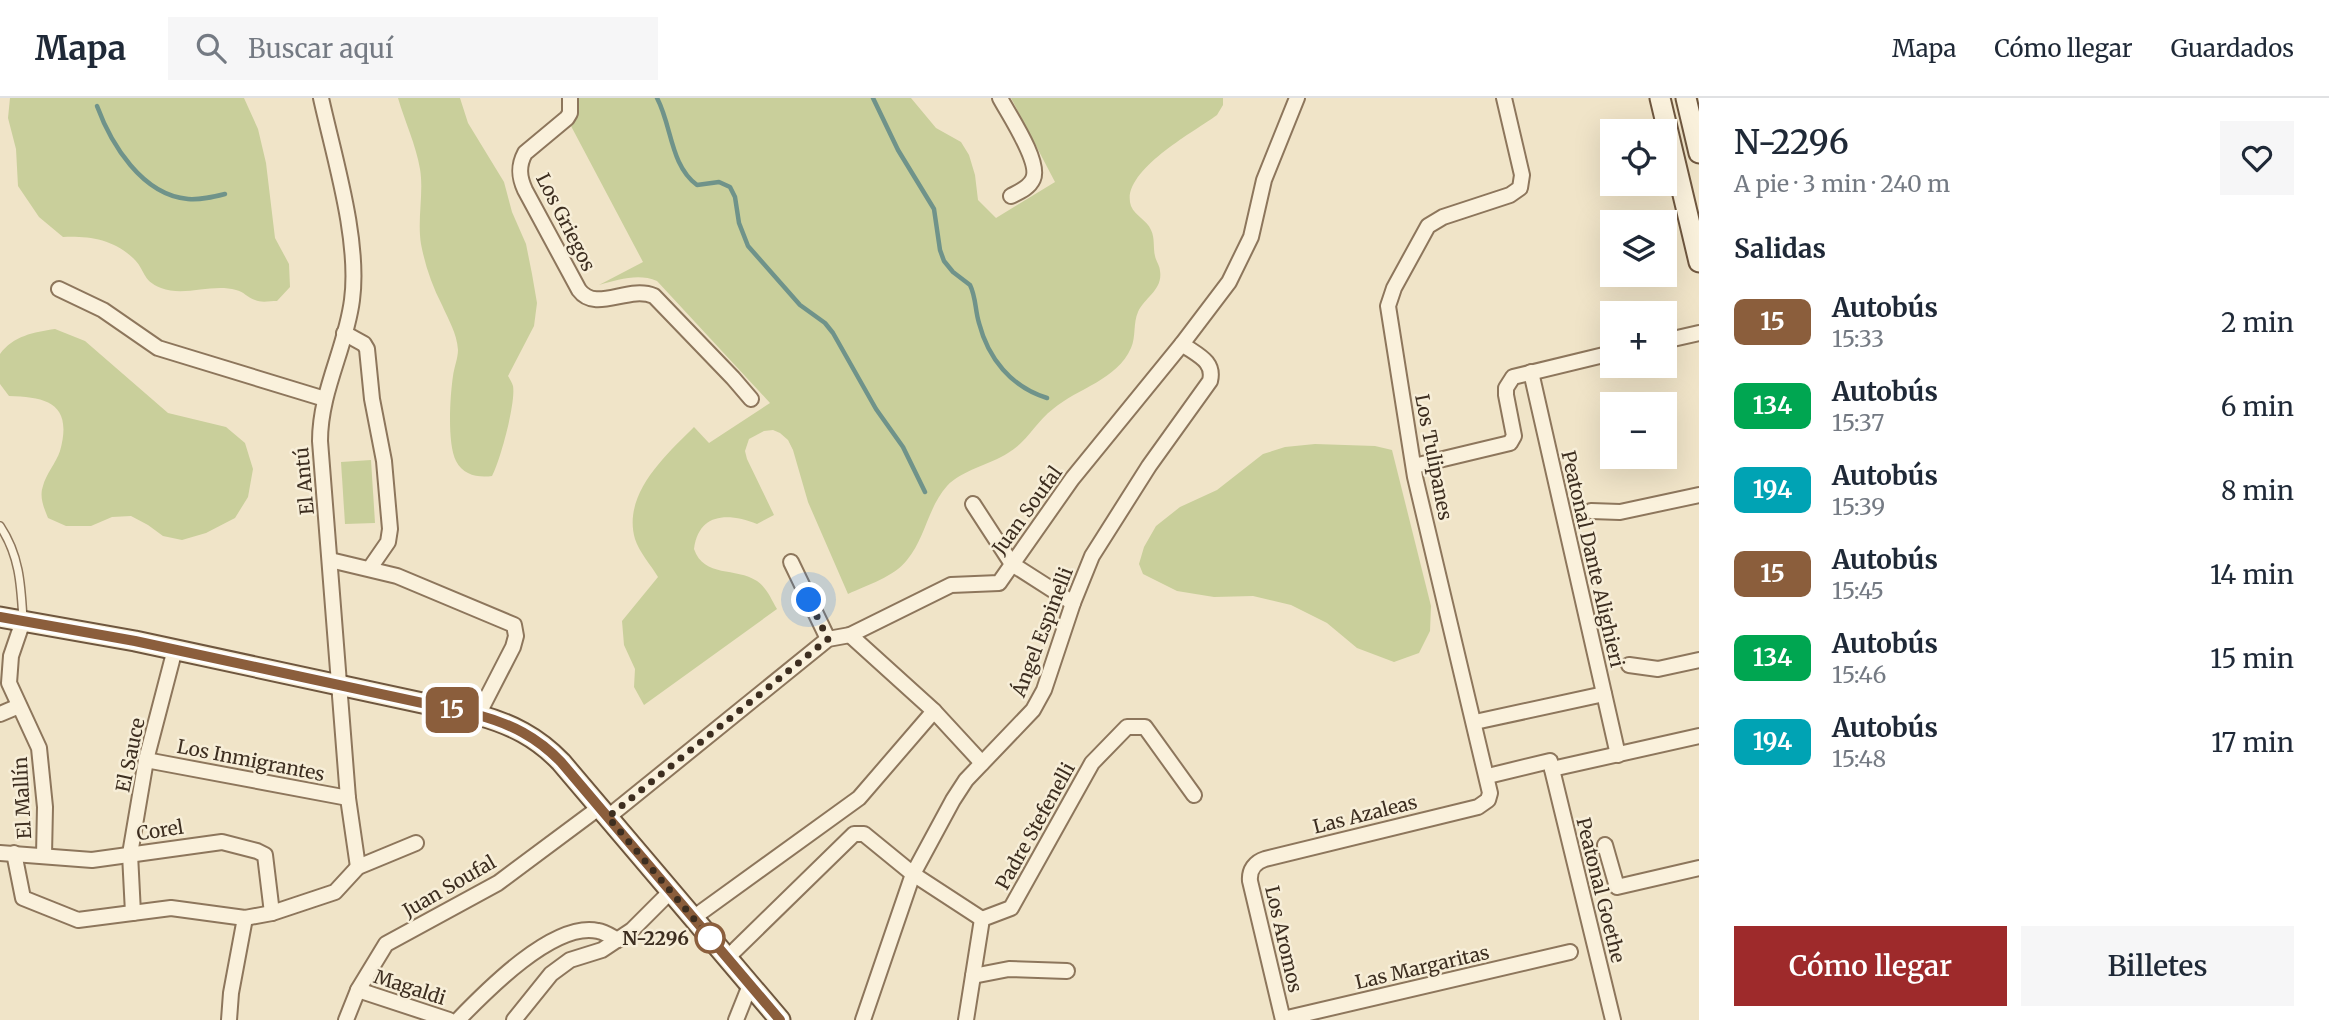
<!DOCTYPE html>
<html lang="es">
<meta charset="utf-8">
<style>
:root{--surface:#fff;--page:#f6f6f7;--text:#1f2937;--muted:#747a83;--line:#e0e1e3;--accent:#9e2a2b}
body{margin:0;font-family:Merriweather,serif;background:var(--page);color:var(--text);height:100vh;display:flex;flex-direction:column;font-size:26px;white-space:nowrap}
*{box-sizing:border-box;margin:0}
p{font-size:23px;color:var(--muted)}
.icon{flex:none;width:38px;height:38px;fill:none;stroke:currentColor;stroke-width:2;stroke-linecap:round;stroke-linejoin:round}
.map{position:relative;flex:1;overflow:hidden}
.sheet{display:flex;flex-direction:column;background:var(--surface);width:630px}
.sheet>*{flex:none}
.badge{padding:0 14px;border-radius:10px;font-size:24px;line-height:46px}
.buttons{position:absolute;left:1600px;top:21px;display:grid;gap:14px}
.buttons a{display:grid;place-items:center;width:77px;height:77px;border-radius:0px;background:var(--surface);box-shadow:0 7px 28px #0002;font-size:35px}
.you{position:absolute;width:35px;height:35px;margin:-18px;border:5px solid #fff;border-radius:50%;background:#1a73e8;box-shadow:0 0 0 10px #1a73e833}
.map>.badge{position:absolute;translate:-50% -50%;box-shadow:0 0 0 4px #fff}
h2{padding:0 35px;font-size:26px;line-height:63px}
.round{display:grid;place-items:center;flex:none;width:74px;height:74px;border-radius:0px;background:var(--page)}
.headline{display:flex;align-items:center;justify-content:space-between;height:119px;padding:0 35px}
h1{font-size:33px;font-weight:600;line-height:52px}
.action{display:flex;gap:14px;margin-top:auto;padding:14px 35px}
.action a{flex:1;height:80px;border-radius:0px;background:var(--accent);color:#fff;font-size:28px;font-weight:600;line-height:80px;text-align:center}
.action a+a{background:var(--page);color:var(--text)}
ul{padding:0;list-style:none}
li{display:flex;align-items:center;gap:21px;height:84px;padding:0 35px}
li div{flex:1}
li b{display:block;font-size:26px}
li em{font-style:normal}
li .badge{min-width:77px;font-weight:700;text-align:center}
header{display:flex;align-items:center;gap:42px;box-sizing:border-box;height:98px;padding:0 35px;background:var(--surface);border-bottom:2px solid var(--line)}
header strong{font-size:33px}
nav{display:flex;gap:38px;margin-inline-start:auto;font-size:24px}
.search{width:490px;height:63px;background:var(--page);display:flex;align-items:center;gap:18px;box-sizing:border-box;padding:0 24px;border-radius:0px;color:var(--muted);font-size:26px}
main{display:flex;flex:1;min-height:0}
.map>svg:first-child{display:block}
.green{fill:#c9cf9b}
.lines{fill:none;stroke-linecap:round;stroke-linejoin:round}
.stream{stroke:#6f938a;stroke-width:4.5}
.lane-casing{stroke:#8d765c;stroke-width:10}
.street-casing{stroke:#8d765c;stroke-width:18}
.secondary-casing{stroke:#6f573f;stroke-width:23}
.lane{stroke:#faf1dc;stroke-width:7}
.street{stroke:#faf1dc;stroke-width:14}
.secondary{stroke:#faf1dc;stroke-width:19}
.line-casing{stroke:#fff;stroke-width:16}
.line{stroke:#8b5e3c;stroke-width:10}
.walk{stroke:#3d2e20;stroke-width:7;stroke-dasharray:0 12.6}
.stop-dot{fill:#fff;stroke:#8b5e3c;stroke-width:3.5}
.labels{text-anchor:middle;stroke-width:5;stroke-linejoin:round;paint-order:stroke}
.street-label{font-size:19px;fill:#3d2e20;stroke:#f7eed8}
.stop-label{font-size:19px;font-weight:bold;fill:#3d2e20;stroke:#f7eed8;text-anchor:end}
</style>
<header>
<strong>Mapa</strong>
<div class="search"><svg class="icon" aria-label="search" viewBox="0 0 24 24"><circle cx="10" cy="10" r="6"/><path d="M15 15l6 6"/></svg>Buscar aquí</div>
<nav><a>Mapa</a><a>Cómo llegar</a><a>Guardados</a></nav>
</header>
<main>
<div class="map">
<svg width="1699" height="922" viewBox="0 0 1699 922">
<rect width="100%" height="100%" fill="#f0e4c8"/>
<g class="green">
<path d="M10 0H244L258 31 266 65 275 140 289 166 290 189 277 203C270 203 261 205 255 202 248 200 243 193 236 192 212 185 185 199 161 190 141 182 146 172 133 160 113 141 88 138 63 139L39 119 18 88 16 51 8 20Z"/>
<path d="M398 0H460L468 25 504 84 512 114 526 146 532 176 537 205 534 228 508 278C510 281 512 285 513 288 516 305 500 363 492 378 478 380 463 377 456 363 447 345 450 298 453 278 454 270 458 260 458 252 457 235 448 221 442 207 432 188 425 167 421 146 417 121 424 95 420 71 416 47 405 24 398 0Z"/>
<path d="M578 0H911L936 30 961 44 969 57 975 77 978 102 996 120 1055 84 1011 0H1223V7L1217 17C1194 34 1119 74 1131 108 1135 118 1147 122 1151 132 1155 140 1153 149 1155 158 1156 163 1160 168 1160 173 1163 192 1145 199 1138 214 1133 225 1136 239 1131 250 1117 282 1078 290 1053 311 1036 324 1027 344 1008 355 989 367 962 372 947 388 928 409 925 441 907 462 894 479 867 487 848 496L808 404 793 352 788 342 780 335 773 332 764 333 749 341 745 353 747 361 774 417 757 426C729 415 699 414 694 451 704 480 736 469 757 483 767 490 771 501 777 511L644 607 634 589 635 571 624 547 622 523 658 479C651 467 639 454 635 441 622 396 666 357 694 329L709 345 770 305 657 183C638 175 618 182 599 187L643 164 571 28 579 13Z"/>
<path d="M55 231 85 243 168 315 226 329 245 345 253 371 248 399 235 420 206 435 182 442 163 438 148 427 131 418 112 419 91 428H66L48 420C44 410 39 399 43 388 46 376 56 365 60 353 73 306 48 299 9 298L0 286V256C13 238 34 234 55 231Z"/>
<path d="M1315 346 1375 348 1392 352 1431 508 1430 533 1419 555 1394 564 1357 550 1327 525 1291 507 1253 498 1214 499 1177 493 1143 476 1139 466 1144 449 1156 428 1180 409 1217 392 1263 356 1285 349Z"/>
<path d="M371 362 375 425 345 426 341 364Z"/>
</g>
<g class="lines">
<g class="stream">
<path d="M657 0C672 28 670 67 697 87L719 84 730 89 735 99 739 125 748 148 800 207 825 225 833 235 876 311 903 349 925 394"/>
<path d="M873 0 898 52 934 111 940 152 944 163 953 174 970 187C976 199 975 212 979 225 988 260 1011 289 1047 300"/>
<path d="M97 8C111 46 142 97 188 101 201 102 213 99 225 96"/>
</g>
<defs>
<path id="lane" d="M0 428C20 458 21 488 23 522"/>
<g id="street">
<path d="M321 0C334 59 360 142 352 202 346 250 320 293 320 343L348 700 358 769"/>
<path d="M570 0V15L567 20 525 55C518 68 519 79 525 92L579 192C596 215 628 187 654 198L733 280 751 301"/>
<path d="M1000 0C1009 17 1041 64 1033 81 1029 90 1019 94 1011 98"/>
<path d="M59 191 103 212 158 250 325 301"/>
<path d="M344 235 364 246 367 251 372 301 384 363 390 431 388 444 370 470"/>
<path d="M1664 243 1699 235"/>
<path d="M1531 274 1618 657"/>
<path d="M1414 368 1510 345 1514 338 1506 297V290L1513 279 1612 255"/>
<path d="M973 406 1012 466 1073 505"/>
<path d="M1591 413 1620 414 1699 397"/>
<path d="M330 462 397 478 514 527 516 538 513 549 478 617"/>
<path d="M791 464 828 541"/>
<path d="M23 523 11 558 9 585 39 650 45 709 44 757"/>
<path d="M1629 567 1658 571 1699 562"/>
<path d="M934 613 982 665"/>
<path d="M0 616 19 608"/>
<path d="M1475 624 1604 596"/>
<path d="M146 662 348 700"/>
<path d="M1552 671 1699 638"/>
<path d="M1488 678 1550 663 1613 922"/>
<path d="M608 719 828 541 850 537 951 487 999 485 1072 381 1182 246 1229 184 1251 139 1264 82 1297 0"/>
<path d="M1605 747 1617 789 1699 770"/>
<path d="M0 755 92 762 222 744 257 753 265 757 272 815"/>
<path d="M14 755 23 800 78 822 171 810 245 820 272 815 335 794 358 769 416 745"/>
<path d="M133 815 130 756 146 662 175 551"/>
<path d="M693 820 859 700 934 613 850 537"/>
<path d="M727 860 854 736H864L913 776 982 821"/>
<path d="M973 878 1009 871 1067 873"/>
<path d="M358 892 449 922"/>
<path d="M1283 921 1570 854"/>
<path d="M229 922 231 895 245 820"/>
<path d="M346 922 358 892 386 846 498 785 600 709"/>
<path d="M458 922C486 893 554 823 598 833 605 834 612 839 618 842"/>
<path d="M514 922 551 876 570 862 602 852 632 832 671 793"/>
<path d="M736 922 750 887"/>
<path d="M863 922 913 776 953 702 966 682 1033 612 1044 592 1073 505 1092 458 1149 368 1210 283C1215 263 1197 257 1182 246"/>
<path d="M966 922 982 821 1011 810 1092 665 1127 629H1145L1194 697"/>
<path d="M1283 922 1250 783C1249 772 1255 764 1265 761L1478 709 1488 702 1490 695 1415 379 1388 208 1394 190 1428 128 1443 119 1510 97 1520 90 1522 77 1504 0"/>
</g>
<g id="secondary">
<path d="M1660 0 1699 164"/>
<path d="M1686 0 1699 55"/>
<path d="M0 519 135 543 478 617C511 626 537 639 561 664L780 922"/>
</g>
</defs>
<use href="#lane" class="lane-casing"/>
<use href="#street" class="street-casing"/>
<use href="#secondary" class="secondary-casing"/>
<use href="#lane" class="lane"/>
<use href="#street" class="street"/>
<use href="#secondary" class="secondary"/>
</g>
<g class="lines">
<defs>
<path id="line" d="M0 519 135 543 478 617C511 626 537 639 561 664L780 922"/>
</defs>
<use href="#line" class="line-casing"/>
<use href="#line" class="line"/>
<path class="walk" d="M710 840 608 719 828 541 809 502"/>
</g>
<circle class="stop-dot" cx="710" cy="840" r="14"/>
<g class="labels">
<g class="street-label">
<text transform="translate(566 124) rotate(63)" y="7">Los Griegos</text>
<text transform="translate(1434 359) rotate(79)" y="7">Los Tulipanes</text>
<text transform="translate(304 383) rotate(-95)" y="7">El Antú</text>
<text transform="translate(1027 412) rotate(-54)" y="7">Juan Soufal</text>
<text transform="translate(1593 461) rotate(77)" y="7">Peatonal Dante Alighieri</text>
<text transform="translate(1042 534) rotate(-69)" y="7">Ángel Espinelli</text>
<text transform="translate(130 657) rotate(-78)" y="7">El Sauce</text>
<text transform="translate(251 662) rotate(11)" y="7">Los Inmigrantes</text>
<text transform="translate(22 700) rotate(-93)" y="7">El Mallín</text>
<text transform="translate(1365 716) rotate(-14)" y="7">Las Azaleas</text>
<text transform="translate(1035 728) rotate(-61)" y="7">Padre Stefenelli</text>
<text transform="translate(160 732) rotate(-9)" y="7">Corel</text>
<text transform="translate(449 788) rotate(-30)" y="7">Juan Soufal</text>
<text transform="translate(1601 792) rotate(76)" y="7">Peatonal Goethe</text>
<text transform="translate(1284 841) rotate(77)" y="7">Los Aromos</text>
<text transform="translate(1422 869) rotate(-13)" y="7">Las Margaritas</text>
<text transform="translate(410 889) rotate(18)" y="7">Magaldi</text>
</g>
<g class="stop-label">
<text x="689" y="847">N-2296</text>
</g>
</g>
</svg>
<div class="buttons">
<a><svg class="icon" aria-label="locate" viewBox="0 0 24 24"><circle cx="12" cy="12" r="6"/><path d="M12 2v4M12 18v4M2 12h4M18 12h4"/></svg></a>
<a><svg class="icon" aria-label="layers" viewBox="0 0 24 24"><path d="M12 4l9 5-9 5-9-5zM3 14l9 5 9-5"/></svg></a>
<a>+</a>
<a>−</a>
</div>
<div class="you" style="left:809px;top:502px"></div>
<b class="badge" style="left:452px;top:612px;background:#8b5e3c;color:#fff">15</b>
</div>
<section class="sheet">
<div class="headline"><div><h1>N-2296</h1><p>A pie · 3 min · 240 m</p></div><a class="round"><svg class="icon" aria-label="heart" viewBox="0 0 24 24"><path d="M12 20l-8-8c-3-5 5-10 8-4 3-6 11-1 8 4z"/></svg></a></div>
<h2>Salidas</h2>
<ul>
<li><span class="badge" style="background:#8b5e3c;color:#fff">15</span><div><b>Autobús</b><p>15:33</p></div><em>2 min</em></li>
<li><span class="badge" style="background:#00a651;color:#fff">134</span><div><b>Autobús</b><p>15:37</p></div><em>6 min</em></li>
<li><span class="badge" style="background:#00a3b4;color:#fff">194</span><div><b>Autobús</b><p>15:39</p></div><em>8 min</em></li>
<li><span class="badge" style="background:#8b5e3c;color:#fff">15</span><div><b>Autobús</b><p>15:45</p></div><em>14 min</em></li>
<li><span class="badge" style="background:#00a651;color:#fff">134</span><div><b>Autobús</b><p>15:46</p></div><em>15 min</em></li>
<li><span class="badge" style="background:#00a3b4;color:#fff">194</span><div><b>Autobús</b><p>15:48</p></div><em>17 min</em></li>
</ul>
<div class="action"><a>Cómo llegar</a><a>Billetes</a></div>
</section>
</main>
